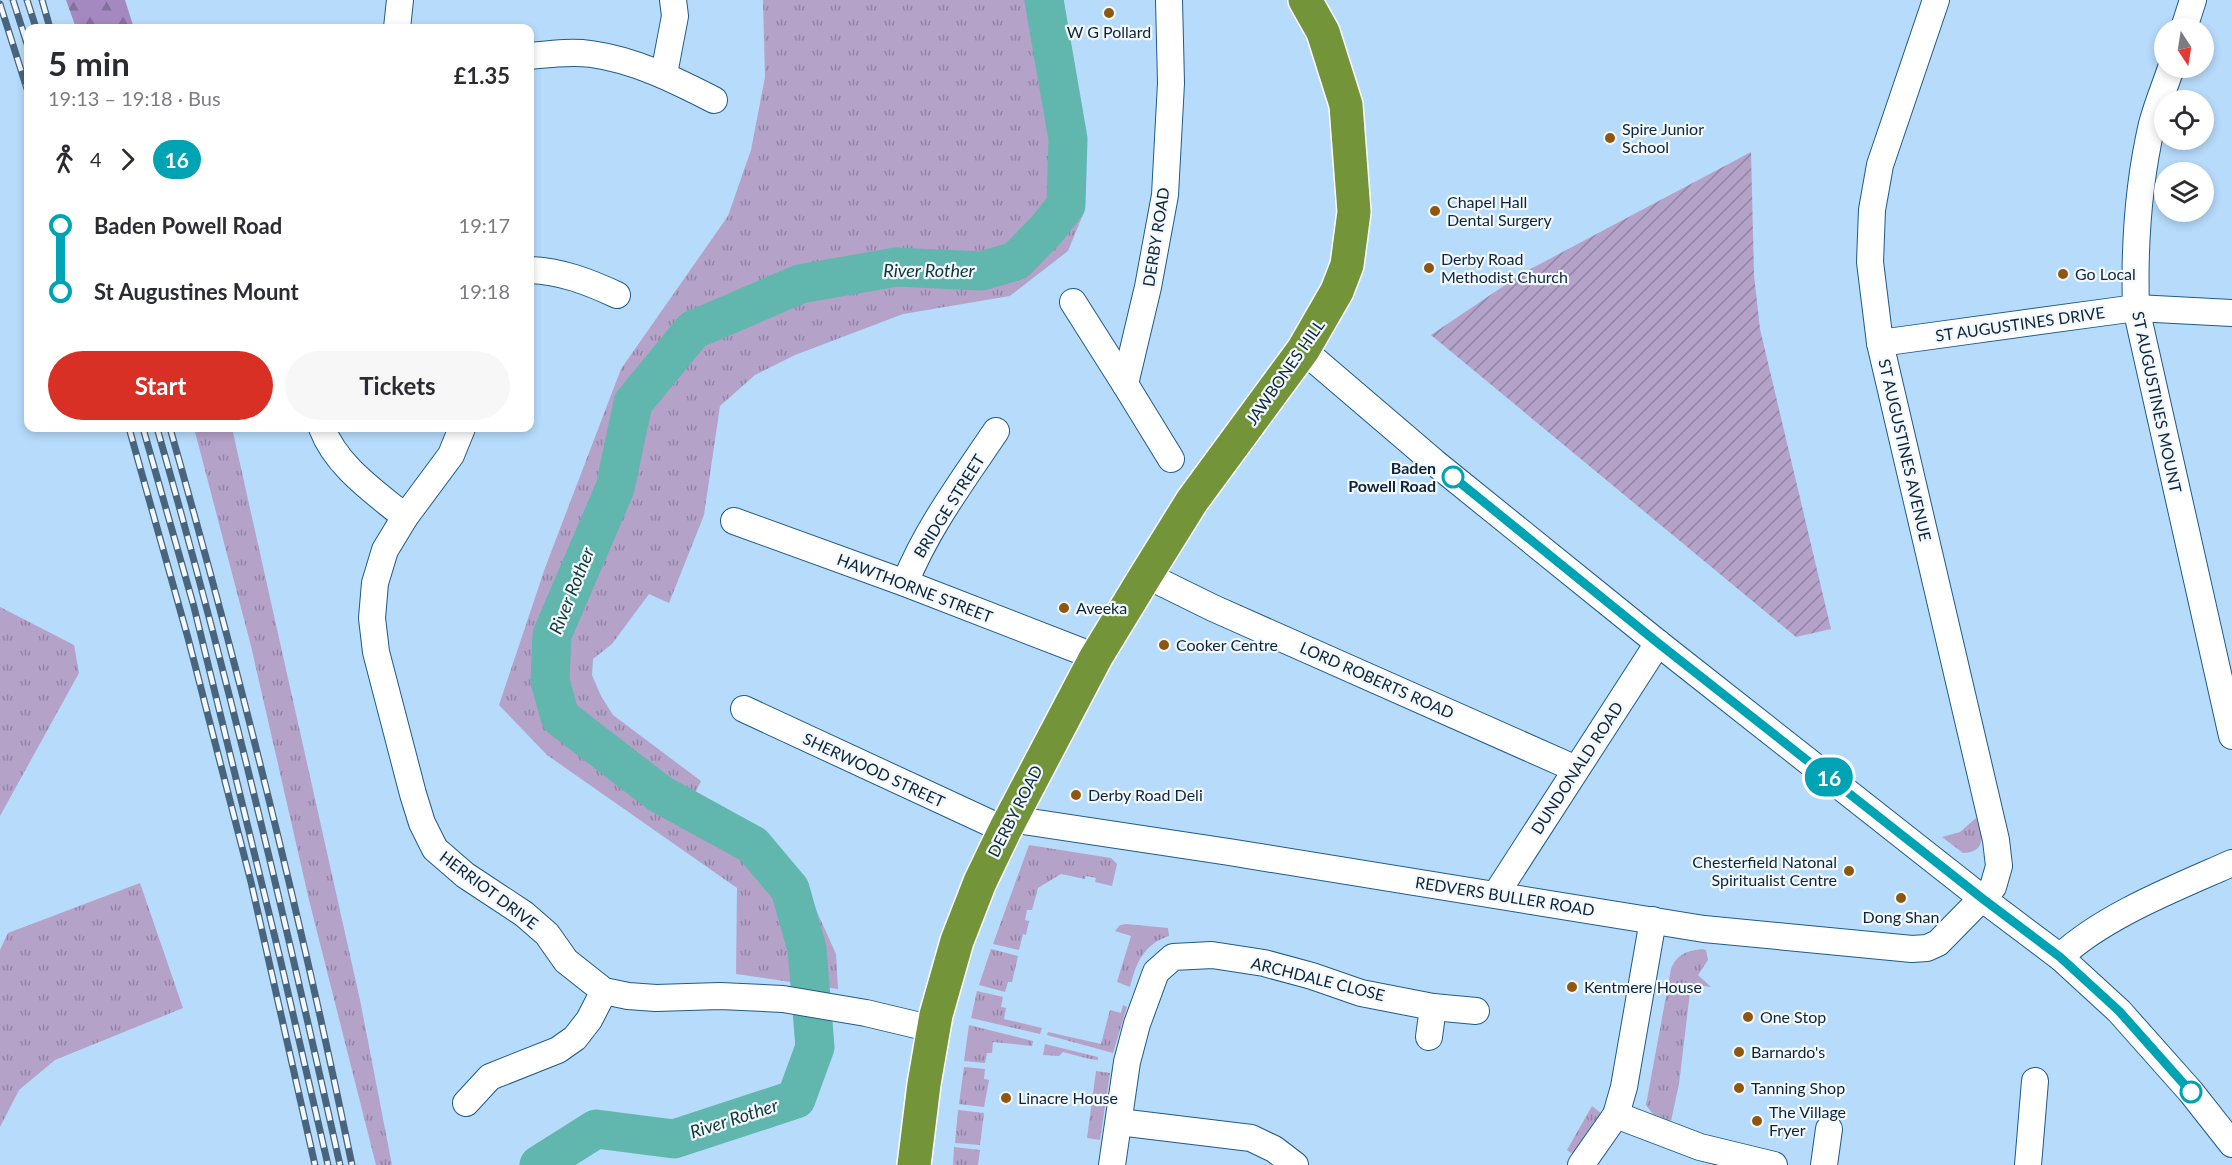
<!DOCTYPE html>
<meta charset="utf-8">
<style>
:root{--surface:#fff;--page:#f7f7f7;--text:#2b2b33;--muted:#7c7c81;--accent:#d93025}
body{margin:0;font-family:Lato,sans-serif;background:var(--page);color:var(--text);height:100vh;display:flex;flex-direction:column;font-size:22px;white-space:nowrap}
*{box-sizing:border-box;margin:0}
p{font-size:20px;color:var(--muted)}
.icon{flex:none;width:33px;height:33px;fill:none;stroke:currentColor;stroke-width:2;stroke-linecap:round;stroke-linejoin:round}
.map{position:relative;flex:1;overflow:hidden}
.side{position:absolute;left:24px;top:24px;width:510px;height:408px;display:flex;flex-direction:column;background:var(--surface);border-radius:12px;box-shadow:0 3px 9px #0003}
.side>*{flex:none}
.badge{padding:0 12px;border-radius:20px;font-size:21px;line-height:39px}
.needle{width:39px;rotate:168deg}
.controls{position:absolute;left:2154px;top:18px;display:grid;gap:12px}
.controls a{display:grid;place-items:center;width:60px;height:60px;border-radius:50%;background:var(--surface);box-shadow:0 3px 9px #0003;font-size:30px}
.map>.badge{position:absolute;translate:-50% -50%;box-shadow:0 0 0 3px #fff}
.legs{display:flex;align-items:center;gap:9px;height:66px;padding:0 24px;font-size:20px}
.legs p{margin-inline-start:auto}
.overview{display:flex;align-items:center;justify-content:space-between;height:102px;padding:0 24px}
h1{font-size:33px;font-weight:700;line-height:45px}
.primary-button{display:flex;gap:12px;margin-top:auto;padding:12px 24px}
.primary-button a{flex:1;height:69px;border-radius:36px;background:var(--accent);color:#fff;font-size:24px;font-weight:700;line-height:69px;text-align:center}
.primary-button a+a{background:var(--page);color:var(--text)}
ul{padding:0 24px;list-style:none}
li{display:flex;align-items:center;gap:21px;height:66px;font-size:22px}
li i{display:grid;place-items:center;width:9px;height:100%;margin:0 8px;background:currentColor}
li i::after{content:'';width:15px;height:15px;margin:-8px;border:4px solid;border-radius:50%;background:var(--surface)}
li p{margin-inline-start:auto}
li:first-child i{background:linear-gradient(#0000 50%,currentColor 0)}
li:last-child i{background:linear-gradient(currentColor 50%,#0000 0)}
.map>svg:first-child{display:block}
.grass{fill:url(#grass-tufts)}
.forest{fill:url(#forest-firs)}
.garden{fill:url(#garden-furrows)}
.lines{fill:none;stroke-linecap:round;stroke-linejoin:round}
.river{stroke:#61b6ad;stroke-width:39}
.minor-casing{stroke:#1f5b89;stroke-width:28}
.highway-casing{stroke:#fff;stroke-width:36}
.minor{stroke:#fff;stroke-width:26}
.highway{stroke:#74943a;stroke-width:33}
.rail-casing{stroke:#48657d;stroke-width:7}
.rail{stroke:#f2f8fd;stroke-width:4.5;stroke-dasharray:14;stroke-linecap:butt}
.line-1-casing{stroke:#fff;stroke-width:14}
.line-1{stroke:#00a3b4;stroke-width:9}
.poi-dot{fill:#8e570d;stroke:#f2f8fd;stroke-width:2}
.stop-1-dot{fill:#fff;stroke:#00a3b4;stroke-width:3}
.labels{text-anchor:middle;stroke-width:4.5;stroke-linejoin:round;paint-order:stroke}
.poi-label{font-size:16px;fill:#0c2539;stroke:#f2f8fd;text-anchor:start}
.street-label{font-size:16px;fill:#0c2539;stroke:#f2f8fd}
.stop-label{font-size:16px;font-weight:bold;fill:#0c2539;stroke:#f2f8fd;text-anchor:end}
.water-label{font-size:18px;font-style:italic;fill:#0e3834;stroke:#f2f8fd}
</style>
<div class="map">
<svg width="2232" height="1165" viewBox="0 0 2232 1165">
<defs>
<pattern id="grass-tufts" width="24" height="20" patternUnits="userSpaceOnUse" patternTransform="scale(1.5)"><rect width="24" height="20" fill="#b4a2c9"/><path d="M3 7l-1-3M5 7V3M7 7l1-3M15 17l-1-3M17 17v-4M19 17l1-3" fill="none" stroke="#9184a4"/></pattern>
<pattern id="forest-firs" width="22" height="20" patternUnits="userSpaceOnUse" patternTransform="scale(1.5)"><rect width="22" height="20" fill="#a489c0"/><path d="M5 1l3.5 6h-7zM16 11l3.5 6h-7z" fill="#84709d"/></pattern>
<pattern id="garden-furrows" width="10" height="10" patternUnits="userSpaceOnUse" patternTransform="scale(1.5)"><rect width="10" height="10" fill="#b4a2c9"/><path d="M-1 1l2-2M0 10L10 0M9 11l2-2" fill="none" stroke="#9184a4"/></pattern>
</defs>
<rect width="100%" height="100%" fill="#b7dbfb"/>
<g class="grass">
<path d="M763 0H1030L1056 135 1055 200 1084 212 1068 251 1010 296 903 314 795 355 755 375 720 406 704 515 669 603 649 594 612 644 593 659 592 675 601 696 613 715 701 781 693 797 767 840 803 881 836 954 838 989 736 974 737 888 547 755 499 705 545 568 621 369 728 216 751 150 765 77Z"/>
<path d="M194 428H232L360 1000 392 1165H376L309 900 251 646Z"/>
<path d="M0 607 74 645 79 673 0 816Z"/>
<path d="M1976 818C1983 835 1987 852 1963 853L1942 837 1960 832Z"/>
<path d="M1029 845 1111 858 1117 864 1112 886 1095 882 1096 878 1086 876 1085 879 1061 874 1038 888 1032 910H1027L1025 920 1029 921 1026 935 1023 934 1019 950 993 944Z"/>
<path d="M140 883 183 1008 55 1060 19 1090 0 1127V950L8 933Z"/>
<path d="M1126 924 1168 928 1169 936C1144 944 1136 963 1130 987L1117 982 1131 936 1115 931 1120 925Z"/>
<path d="M991 949 1018 956 1012 982H1008L1005 992 979 985Z"/>
<path d="M1702 949 1706 950 1708 960 1698 975 1711 987 1691 984 1679 1084 1671 1121 1653 1114 1646 1105 1671 969C1677 954 1687 951 1702 949Z"/>
<path d="M977 991 1003 997 1001 1007 1006 1008 1004 1019 1042 1028 1040 1034 971 1018Z"/>
<path d="M1123 1005 1127 1007 1113 1053 1047 1035 1048 1032 1101 1044 1110 1010 1121 1013Z"/>
<path d="M969 1025 1033 1041 1032 1046 993 1042 992 1053H987L985 1063 964 1061Z"/>
<path d="M1045 1044 1098 1057V1060C1085 1059 1076 1055 1063 1052L1059 1056 1043 1055Z"/>
<path d="M964 1067 985 1069 984 1079 989 1080 984 1107 959 1104Z"/>
<path d="M1096 1071 1110 1073 1100 1140 1087 1138Z"/>
<path d="M1592 1106 1602 1114 1574 1155 1567 1150Z"/>
<path d="M958 1110 984 1113 980 1145 955 1143Z"/>
<path d="M954 1147 980 1150 978 1165H953Z"/>
</g>
<path class="forest" d="M66 0H125L134 28H76Z"/>
<path class="garden" d="M1751 152 1754 275 1760 329 1831 629 1796 637 1431 335 1523 273Z"/>
<g class="lines">
<path class="river" d="M539 1165 596 1129 674 1139 796 1099 815 1047 807 949 790 889 753 845 660 794 560 717 550 681 552 635 615 488 633 403 693 330 800 284 896 267 981 271 1016 261 1047 229 1066 205 1068 139 1044 0"/>
<defs>
<g id="minor">
<path d="M1169 0 1171 83 1165 195 1148 287 1125 384 1171 459"/>
<path d="M397 28 400 0"/>
<path d="M2184 28 2193 0"/>
<path d="M530 56C550 54 571 51 591 54 635 60 675 80 714 100"/>
<path d="M2171 68C2165 86 2157 105 2152 124 2138 185 2134 246 2136 308L2232 736"/>
<path d="M664 74 675 16 673 0"/>
<path d="M530 270C561 271 589 282 617 295"/>
<path d="M1073 302 1125 384"/>
<path d="M1880 343 2136 308 2232 313"/>
<path d="M1303 350 1434 462 1658 643 1983 899 2060 957 2119 1011 2191 1092 2232 1144"/>
<path d="M322 428C336 466 375 492 405 517"/>
<path d="M462 428 451 455 405 517 385 550 375 583 372 618 376 652 413 794 422 823 435 849 465 875 524 914 547 934 566 961 604 991 628 996 656 998 720 996 783 999 866 1013 933 1029"/>
<path d="M734 521 905 583 1096 657"/>
<path d="M1146 575 1213 608 1576 769"/>
<path d="M905 583C927 528 963 480 996 431"/>
<path d="M744 709 1005 830"/>
<path d="M1010 819 1229 852 1704 929 1912 949 1927 948 1938 943 1993 887 1999 866 1996 840 1880 343 1870 262 1872 210 1880 165 1936 0"/>
<path d="M1496 894 1658 643"/>
<path d="M2060 957C2103 916 2178 887 2232 863"/>
<path d="M1429 1037 1433 1007"/>
<path d="M466 1103 490 1077 558 1050 575 1038 589 1020 604 991"/>
<path d="M1616 1115 1700 1147 1774 1165"/>
<path d="M1119 1122 1251 1138 1274 1149 1295 1165"/>
<path d="M1112 1165 1127 1062 1137 1024 1156 972 1173 957 1212 955 1264 963 1312 976 1361 993 1433 1007 1476 1011"/>
<path d="M1581 1165 1616 1115 1624 1087 1653 920"/>
<path d="M1824 1165 1829 1129"/>
<path d="M2028 1165 2035 1081"/>
</g>
<path id="highway" d="M914 1165 924 1084 936 1015 957 941 980 882 1005 830 1096 657 1146 575 1192 501 1303 350 1337 291 1347 265 1354 212 1346 105 1323 32 1305 0"/>
</defs>
<use href="#minor" class="minor-casing"/>
<use href="#highway" class="highway-casing"/>
<use href="#minor" class="minor"/>
<use href="#highway" class="highway"/>
<defs>
<g id="rail">
<path d="M13 0 28 47"/>
<path d="M27 0 36 28"/>
<path d="M42 0 50 28"/>
<path d="M0 4 28 92"/>
<path d="M129 428 188 638 251 882 315 1165"/>
<path d="M143 428 194 607 280 958 328 1165"/>
<path d="M157 428C227 671 285 918 340 1165"/>
<path d="M170 428C239 671 301 917 352 1165"/>
</g>
</defs>
<use href="#rail" class="rail-casing"/>
<use href="#rail" class="rail"/>
</g>
<g class="lines">
<defs>
<path id="line-1" d="M1453 477 1658 643 1983 899 2060 957 2119 1011 2191 1092"/>
</defs>
<use href="#line-1" class="line-1-casing"/>
<use href="#line-1" class="line-1"/>
</g>
<g class="poi-dot">
<circle cx="1109" cy="13" r="6"/>
<circle cx="1610" cy="138" r="6"/>
<circle cx="1435" cy="211" r="6"/>
<circle cx="1429" cy="268" r="6"/>
<circle cx="2063" cy="274" r="6"/>
<circle cx="1064" cy="608" r="6"/>
<circle cx="1164" cy="645" r="6"/>
<circle cx="1076" cy="795" r="6"/>
<circle cx="1849" cy="871" r="6"/>
<circle cx="1901" cy="898" r="6"/>
<circle cx="1572" cy="987" r="6"/>
<circle cx="1748" cy="1017" r="6"/>
<circle cx="1739" cy="1052" r="6"/>
<circle cx="1739" cy="1088" r="6"/>
<circle cx="1006" cy="1098" r="6"/>
<circle cx="1757" cy="1121" r="6"/>
</g>
<g class="stop-1-dot">
<circle cx="1453" cy="477" r="10"/>
<circle cx="2191" cy="1092" r="10"/>
</g>
<g class="labels">
<g class="poi-label">
<text x="1109" y="38" text-anchor="middle">W G Pollard</text>
<text x="1622" y="135">Spire Junior<tspan x="1622" dy="18">School</tspan></text>
<text x="1447" y="208">Chapel Hall<tspan x="1447" dy="18">Dental Surgery</tspan></text>
<text x="1441" y="265">Derby Road<tspan x="1441" dy="18">Methodist Church</tspan></text>
<text x="2075" y="280">Go Local</text>
<text x="1076" y="614">Aveeka</text>
<text x="1176" y="651">Cooker Centre</text>
<text x="1088" y="801">Derby Road Deli</text>
<text x="1837" y="868" text-anchor="end">Chesterfield Natonal<tspan x="1837" dy="18">Spiritualist Centre</tspan></text>
<text x="1901" y="923" text-anchor="middle">Dong Shan</text>
<text x="1584" y="993">Kentmere House</text>
<text x="1760" y="1023">One Stop</text>
<text x="1751" y="1058">Barnardo's</text>
<text x="1751" y="1094">Tanning Shop</text>
<text x="1018" y="1104">Linacre House</text>
<text x="1769" y="1118">The Village<tspan x="1769" dy="18">Fryer</tspan></text>
</g>
<g class="street-label">
<text transform="translate(1156 237) rotate(-81)" y="6">DERBY ROAD</text>
<text transform="translate(2020 324) rotate(-8)" y="6">ST AUGUSTINES DRIVE</text>
<text transform="translate(1285 372) rotate(-55)" y="6">JAWBONES HILL</text>
<text transform="translate(2157 402) rotate(78)" y="6">ST AUGUSTINES MOUNT</text>
<text transform="translate(1905 450) rotate(77)" y="6">ST AUGUSTINES AVENUE</text>
<text transform="translate(949 506) rotate(-58)" y="6">BRIDGE STREET</text>
<text transform="translate(915 588) rotate(21)" y="6">HAWTHORNE STREET</text>
<text transform="translate(1377 680) rotate(24)" y="6">LORD ROBERTS ROAD</text>
<text transform="translate(1577 768) rotate(-57)" y="6">DUNDONALD ROAD</text>
<text transform="translate(874 770) rotate(25)" y="6">SHERWOOD STREET</text>
<text transform="translate(1015 811) rotate(-63)" y="6">DERBY ROAD</text>
<text transform="translate(489 890) rotate(37)" y="6">HERRIOT DRIVE</text>
<text transform="translate(1505 896) rotate(9)" y="6">REDVERS BULLER ROAD</text>
<text transform="translate(1318 979) rotate(14)" y="6">ARCHDALE CLOSE</text>
</g>
<g class="stop-label">
<text x="1436" y="474">Baden<tspan x="1436" dy="18">Powell Road</tspan></text>
</g>
<g class="water-label">
<text x="929" y="277">River Rother</text>
<text transform="translate(572 591) rotate(-68)" y="6">River Rother</text>
<text transform="translate(734 1119) rotate(-18)" y="6">River Rother</text>
</g>
</g>
</svg>
<div class="controls">
<a><svg class="needle" viewBox="-14 -14 28 28"><path d="M0-13l5 13h-10z" fill="#e53935"/><path d="M0 13l5-13h-10z" fill="#7c7c81"/></svg></a>
<a><svg class="icon" aria-label="locate" viewBox="0 0 24 24"><circle cx="12" cy="12" r="6"/><path d="M12 2v4M12 18v4M2 12h4M18 12h4"/></svg></a>
<a><svg class="icon" aria-label="layers" viewBox="0 0 24 24"><path d="M12 4l9 5-9 5-9-5zM3 14l9 5 9-5"/></svg></a>
</div>
<b class="badge" style="left:1829px;top:777px;background:#00a3b4;color:#fff">16</b>
<section class="side">
<div class="overview"><div><h1>5 min</h1><p>19:13 – 19:18 · Bus</p></div><b>£1.35</b></div>
<div class="legs"><svg class="icon" aria-label="walk" viewBox="0 0 24 24"><circle cx="13" cy="4" r="2"/><path d="M13 8l-2 6 4 7M11 14l-3 7M7 12l3-4h3l4 4"/></svg>4<svg class="icon" aria-label="forward" viewBox="0 0 24 24"><path d="M9 5l7 7-7 7"/></svg><b class="badge" style="background:#00a3b4;color:#fff">16</b></div>
<ul>
<li><i style="color:#00a3b4"></i><b>Baden Powell Road</b><p>19:17</p></li>
<li><i style="color:#00a3b4"></i><b>St Augustines Mount</b><p>19:18</p></li>
</ul>
<div class="primary-button"><a>Start</a><a>Tickets</a></div>
</section>
</div>
